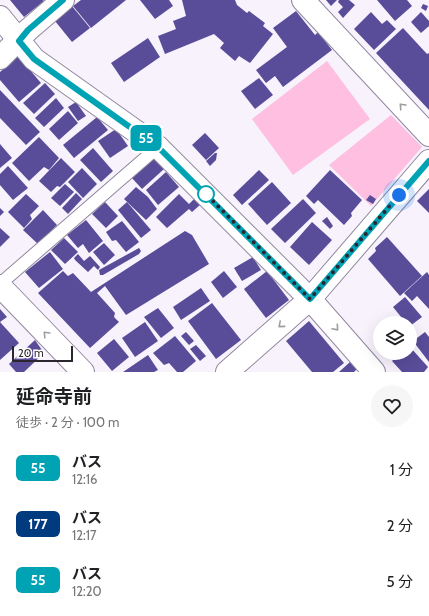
<!DOCTYPE html>
<html lang="ja">
<meta charset="utf-8">
<style>
:root{--surface:#fff;--page:#f6f6f6;--text:#202124;--muted:#757577}
body{margin:0;font-family:Cabin,"Noto Sans JP",sans-serif;background:var(--page);color:var(--text);height:100vh;display:flex;flex-direction:column;font-size:15px;white-space:nowrap}
*{box-sizing:border-box;margin:0}
p{font-size:13px;color:var(--muted)}
.icon{flex:none;width:22px;height:22px;fill:none;stroke:currentColor;stroke-width:2;stroke-linecap:round;stroke-linejoin:round}
.map{position:relative;height:372px;overflow:hidden}
.drawer{display:flex;flex-direction:column;background:var(--surface);flex:1}
.drawer>*{flex:none}
.badge{padding:0 8px;border-radius:6px;font-size:14px;line-height:26px}
.controls{position:absolute;left:373px;top:316px;display:grid;gap:8px}
.controls a{display:grid;place-items:center;width:44px;height:44px;border-radius:50%;background:var(--surface);box-shadow:0 4px 16px #0002;font-size:20px}
.scale{position:absolute;left:12px;bottom:10px;width:61px;box-sizing:border-box;padding-left:4px;border:2px solid #2a252e;border-top:0;font-size:11px;line-height:14px;white-space:nowrap;color:#2a252e;-webkit-text-stroke:3px #fff;paint-order:stroke}
.you{position:absolute;width:20px;height:20px;margin:-10px;border:3px solid #fff;border-radius:50%;background:#1a73e8;box-shadow:0 0 0 6px #1a73e833}
.map>.badge{position:absolute;translate:-50% -50%;box-shadow:0 0 0 2px #fff}
.round{display:grid;place-items:center;flex:none;width:42px;height:42px;border-radius:21px;background:var(--page)}
.overview{display:flex;align-items:center;justify-content:space-between;height:68px;padding:0 16px}
h1{font-size:19px;font-weight:700;line-height:30px}
ul{padding:0;list-style:none}
li{display:flex;align-items:center;gap:12px;height:56px;padding:0 16px}
li div{flex:1}
li b{display:block;font-size:15px}
li em{font-style:normal}
li .badge{min-width:44px;font-weight:700;text-align:center}
.map>svg:first-child{display:block}
.green{fill:#febfe1}
.building{fill:#594d9a}
.lines{fill:none;stroke-linecap:round;stroke-linejoin:round}
.lane-casing{stroke:#92879d;stroke-width:14}
.street-casing{stroke:#92879d;stroke-width:24}
.lane{stroke:#fff;stroke-width:12}
.street{stroke:#fff;stroke-width:22}
.oneway{stroke:#9f9da1}
.line-casing{stroke:#fff;stroke-width:9}
.line{stroke:#00a3b4;stroke-width:6}
.walk{stroke:#2a252e;stroke-width:4;stroke-dasharray:0 7.2}
.stop-dot{fill:#fff;stroke:#00a3b4;stroke-width:2}
</style>
<div class="map">
<svg width="429" height="372" viewBox="0 0 429 372">
<rect width="100%" height="100%" fill="#f7f2fc"/>
<g class="green">
<path d="M327 61 370 119 293 175 252 119Z"/>
<path d="M391 115 422 147 371 206 329 165Z"/>
</g>
<g class="building">
<path d="M10 0H43L44 1 24 17Z"/>
<path d="M81 0H126L91 28 73 6Z"/>
<path d="M140 0H169L173 6 155 19Z"/>
<path d="M182 0H235L237 5 247 13 249 11 265 23 263 26 273 34 250 63 239 56 235 61 220 48 224 43 214 34 165 54 158 36 176 29 173 21 186 16Z"/>
<path d="M326 0H337L331 6Z"/>
<path d="M339 0H349L355 5 343 18 338 12 343 7 338 2Z"/>
<path d="M377 0H407L412 6 395 21Z"/>
<path d="M423 4 428 6 426 11 421 8Z"/>
<path d="M72 6 90 28 72 42 55 21Z"/>
<path d="M296 11 315 35 318 32 332 50 283 87 275 76 266 83 256 70 287 47 273 28Z"/>
<path d="M371 12 382 24 387 20 396 29 374 50 354 29Z"/>
<path d="M421 12 429 21V26L421 33 411 22Z"/>
<path d="M403 28 427 54 429 53V110L376 53Z"/>
<path d="M148 38 160 57 124 82 111 63Z"/>
<path d="M18 56 41 83 19 102 0 80V72Z"/>
<path d="M259 78 273 95 255 109 241 91Z"/>
<path d="M45 83 55 94 34 114 23 103Z"/>
<path d="M0 90 40 132 26 145 0 118Z"/>
<path d="M56 98 64 108 44 127 35 118Z"/>
<path d="M76 102 86 116 78 121 68 107Z"/>
<path d="M68 111 78 123 59 140 49 129Z"/>
<path d="M97 117 108 130 74 158 63 145Z"/>
<path d="M116 129 128 146 110 158 98 141Z"/>
<path d="M205 133 219 148 206 160 192 145Z"/>
<path d="M39 137 59 158 49 170 44 167 29 181 12 163Z"/>
<path d="M0 144 12 158 0 168Z"/>
<path d="M93 148 113 171 101 182 80 160Z"/>
<path d="M215 153H217L216 160 210 166 206 161Z"/>
<path d="M153 156 164 169 142 189 131 177Z"/>
<path d="M61 158 75 172 60 187 57 186 51 192 39 181Z"/>
<path d="M8 166 28 188 13 200 0 185V174Z"/>
<path d="M82 168 97 184 83 198 68 182Z"/>
<path d="M259 170 269 180 242 205 233 195Z"/>
<path d="M330 170 362 200 351 213 352 216 344 225 318 200 314 204 306 196Z"/>
<path d="M166 172 179 187 158 205 146 190Z"/>
<path d="M272 182 291 203 267 225 248 204Z"/>
<path d="M65 184 74 192 60 206 51 198Z"/>
<path d="M136 187 148 197 157 209 146 220 124 199Z"/>
<path d="M429 189V213L417 201Z"/>
<path d="M76 193 82 199 68 214 62 208Z"/>
<path d="M26 194 39 206 30 215 32 219 24 228 8 212Z"/>
<path d="M179 194 189 204 194 199 200 205 192 212 189 209 167 228 156 217Z"/>
<path d="M370 195 376 199 373 204 366 200Z"/>
<path d="M303 199 316 213 285 243 271 229Z"/>
<path d="M105 202 118 216 106 228 92 214Z"/>
<path d="M127 202 151 230 141 238 118 210Z"/>
<path d="M0 208 4 212 0 216Z"/>
<path d="M43 210 57 225 38 244 23 230Z"/>
<path d="M327 217 333 226 330 229 322 221Z"/>
<path d="M86 220 103 241 89 253 83 244 78 248 67 235Z"/>
<path d="M122 221 139 242 126 252 116 240 112 241 106 232Z"/>
<path d="M312 222 332 240 309 265 290 247Z"/>
<path d="M0 228 10 237 0 247Z"/>
<path d="M185 231 192 235 209 264 126 315 105 286 97 293 115 313 114 317 119 322 90 348 38 293 63 271 68 276 73 273 91 292Z"/>
<path d="M387 237 422 276 400 296 368 259 376 251 375 248Z"/>
<path d="M64 238 78 252 65 264 51 250Z"/>
<path d="M104 243 115 255 104 265 93 252Z"/>
<path d="M139 248 141 251 139 254 103 275H100L99 270Z"/>
<path d="M50 252 63 269 39 288 25 272Z"/>
<path d="M78 254 84 261 90 256 100 267 98 270 94 266 88 272 75 260 74 258Z"/>
<path d="M253 257 261 270 242 281 234 268Z"/>
<path d="M224 271 237 287 223 298 211 282Z"/>
<path d="M267 271 289 300 266 318 244 289Z"/>
<path d="M427 272 429 275V309L417 296 412 301 404 293Z"/>
<path d="M201 288 210 301 181 320 173 307Z"/>
<path d="M405 297 422 317 410 326V323H406L393 307Z"/>
<path d="M212 303 241 340 216 359 188 321Z"/>
<path d="M158 308 174 328 161 338 144 317Z"/>
<path d="M0 309 7 317 0 322 19 343 0 360Z"/>
<path d="M309 321 344 363 333 372H312L286 341Z"/>
<path d="M145 322 158 341 135 357 122 338Z"/>
<path d="M186 332 194 341 189 345 181 336Z"/>
<path d="M425 332 429 337V362L413 341Z"/>
<path d="M175 336 196 361 183 372H177L169 363 164 365 153 353Z"/>
<path d="M114 339 129 357 112 371 97 353Z"/>
<path d="M35 340 44 353 24 372H16L9 364Z"/>
<path d="M196 345 206 356 200 361 190 349Z"/>
<path d="M410 347 428 367 424 372H402L392 361 401 353H410Z"/>
<path d="M148 355 158 370 154 372H123Z"/>
<path d="M350 362 357 369 354 372H339Z"/>
</g>
<g class="lines">
<defs>
<path id="lane" d="M0 284 158 147"/>
<g id="street">
<path d="M303 0 429 135"/>
<path d="M0 17 34 59 158 147 310 299 374 372"/>
<path d="M0 58 28 30 63 0"/>
<path d="M0 286 83 372"/>
<path d="M227 372 310 299 429 161"/>
</g>
</defs>
<use href="#lane" class="lane-casing"/>
<use href="#street" class="street-casing"/>
<use href="#lane" class="lane"/>
<use href="#street" class="street"/>
</g>
<defs><path id="oneway-chevron" d="M-2-3.5L2.5 0L-2 3.5" fill="none" stroke-width="1.6" stroke-linecap="round" stroke-linejoin="round"/></defs>
<g class="oneway">
<use href="#oneway-chevron" transform="translate(402 106) rotate(-133)"/>
<use href="#oneway-chevron" transform="translate(281 325) rotate(139)"/>
<use href="#oneway-chevron" transform="translate(336 328) rotate(49)"/>
<use href="#oneway-chevron" transform="translate(46 334) rotate(-134)"/>
</g>
<g class="lines">
<defs>
<path id="line" d="M63 0 28 30 19 41 34 59 158 147 310 299 429 161"/>
</defs>
<use href="#line" class="line-casing"/>
<use href="#line" class="line"/>
<path class="walk" d="M206 194 202 190 310 299 399 195"/>
</g>
<circle class="stop-dot" cx="206" cy="194" r="8"/>
</svg>
<div class="controls">
<a><svg class="icon" aria-label="layers" viewBox="0 0 24 24"><path d="M12 4l9 5-9 5-9-5zM3 14l9 5 9-5"/></svg></a>
</div>
<div class="scale">20 m</div>
<div class="you" style="left:399px;top:195px"></div>
<b class="badge" style="left:146px;top:138px;background:#00a3b4;color:#fff">55</b>
</div>
<section class="drawer">
<div class="overview"><div><h1>延命寺前</h1><p>徒歩 · 2 分 · 100 m</p></div><a class="round"><svg class="icon" aria-label="heart" viewBox="0 0 24 24"><path d="M12 20l-8-8c-3-5 5-10 8-4 3-6 11-1 8 4z"/></svg></a></div>
<ul>
<li><span class="badge" style="background:#00a3b4;color:#fff">55</span><div><b>バス</b><p>12:16</p></div><em>1 分</em></li>
<li><span class="badge" style="background:#003b80;color:#fff">177</span><div><b>バス</b><p>12:17</p></div><em>2 分</em></li>
<li><span class="badge" style="background:#00a3b4;color:#fff">55</span><div><b>バス</b><p>12:20</p></div><em>5 分</em></li>
</ul>
</section>
